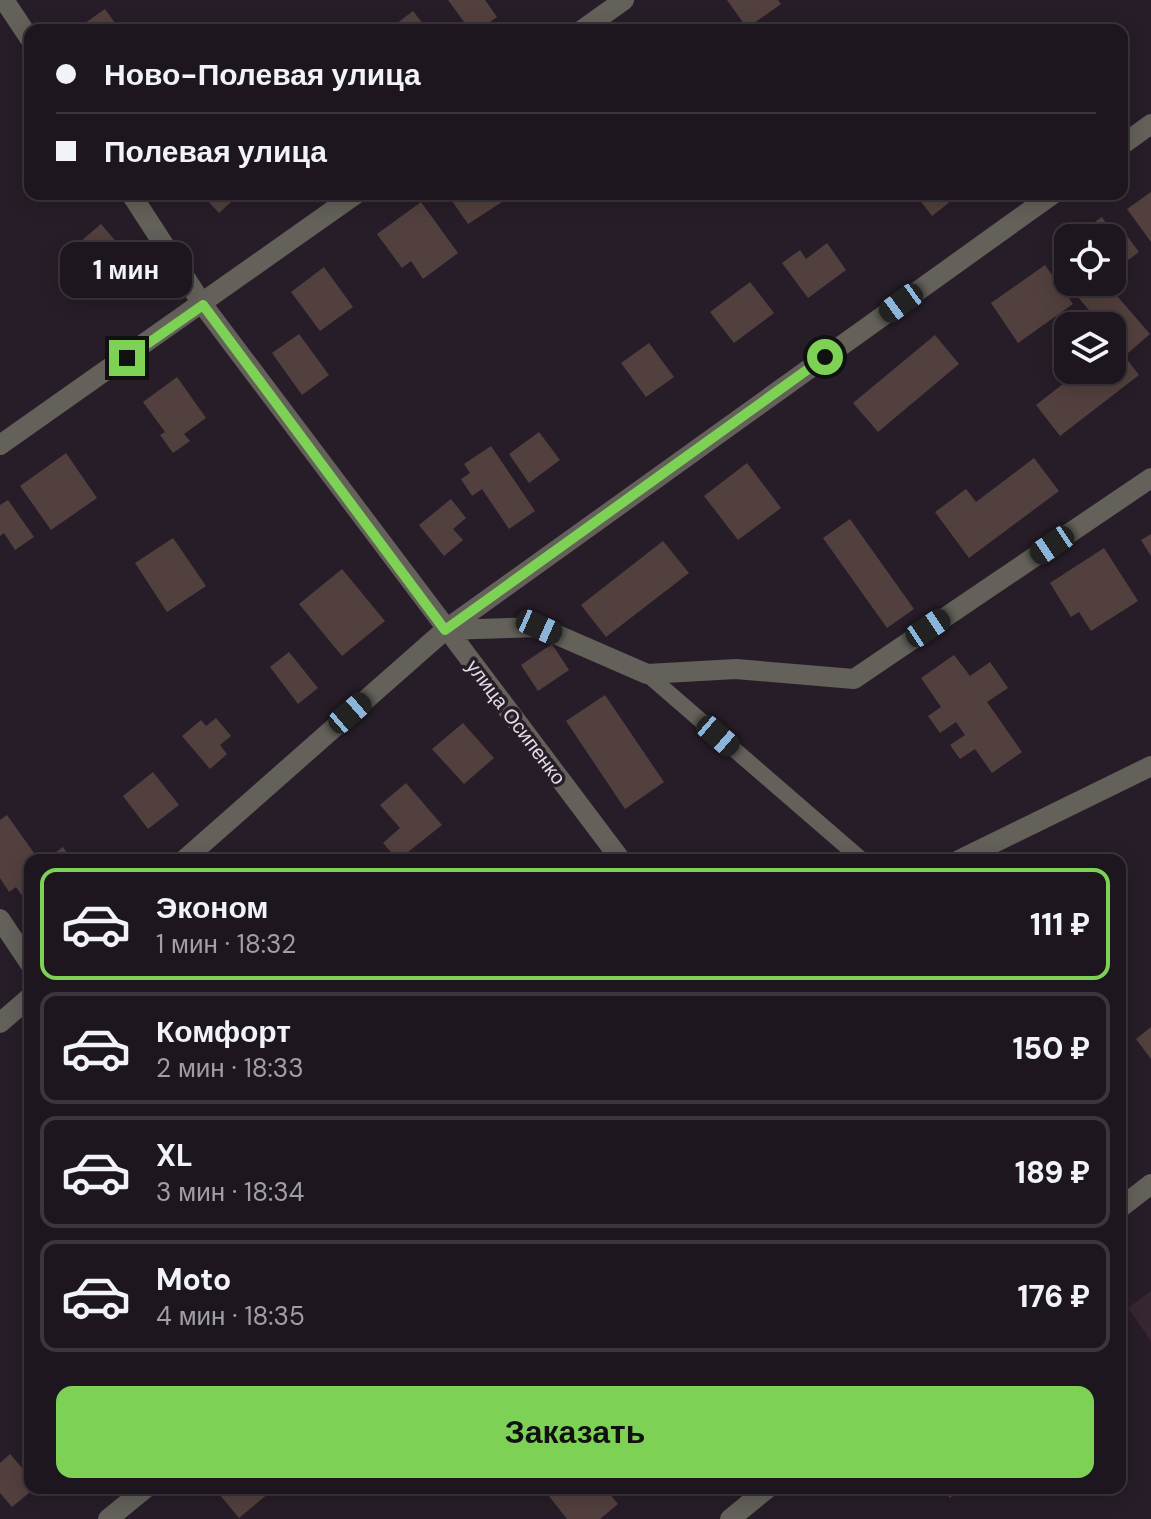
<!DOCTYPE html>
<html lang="ru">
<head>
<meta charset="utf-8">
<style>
  :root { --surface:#1d161e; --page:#251f27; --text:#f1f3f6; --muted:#a09fa4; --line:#3b353c; --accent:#7dd154 }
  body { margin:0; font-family:"DM Sans",sans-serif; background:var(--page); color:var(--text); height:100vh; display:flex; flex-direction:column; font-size:30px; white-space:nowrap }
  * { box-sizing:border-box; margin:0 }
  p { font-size:26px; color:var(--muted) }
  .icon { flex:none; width:44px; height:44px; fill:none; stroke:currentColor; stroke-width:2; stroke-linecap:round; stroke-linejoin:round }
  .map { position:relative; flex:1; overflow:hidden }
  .drawer { position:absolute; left:24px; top:854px; width:1102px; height:640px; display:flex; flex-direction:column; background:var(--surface); border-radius:16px; box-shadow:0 4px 20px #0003,0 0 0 2px var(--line) }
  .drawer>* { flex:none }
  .guide { position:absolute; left:24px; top:24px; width:1104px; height:176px; border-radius:16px; box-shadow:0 4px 20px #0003,0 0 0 2px var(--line); display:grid; align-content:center; height:176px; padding:0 32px; background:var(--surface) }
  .buttons { position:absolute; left:1054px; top:224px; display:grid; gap:16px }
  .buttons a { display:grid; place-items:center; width:72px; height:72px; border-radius:16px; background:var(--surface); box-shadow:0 4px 20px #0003,0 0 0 2px var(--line); font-size:40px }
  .end { position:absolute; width:36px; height:36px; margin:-18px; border:10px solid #7dd154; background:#111; box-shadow:0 0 0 4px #111 }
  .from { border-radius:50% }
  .bubble { position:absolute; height:56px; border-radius:16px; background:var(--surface); box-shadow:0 4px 20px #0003,0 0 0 2px var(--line); font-size:26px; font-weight:800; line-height:56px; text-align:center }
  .car { position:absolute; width:24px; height:48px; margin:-24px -12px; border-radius:10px; box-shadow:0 0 6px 2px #0007; background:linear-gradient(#222 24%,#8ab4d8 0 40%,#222 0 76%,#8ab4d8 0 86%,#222 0) }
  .guide b { display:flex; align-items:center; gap:28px; height:76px; font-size:30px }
  .guide b+b { border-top:2px solid var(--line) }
  .guide i { width:20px; height:20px; background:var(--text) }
  ul { padding:14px 0 0; list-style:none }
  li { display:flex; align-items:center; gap:24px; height:112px; margin:0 16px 12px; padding:0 16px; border:4px solid var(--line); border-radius:16px }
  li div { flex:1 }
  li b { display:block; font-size:30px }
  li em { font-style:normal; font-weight:800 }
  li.active { border-color:var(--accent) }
  li>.icon { width:72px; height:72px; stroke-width:1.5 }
  .action { display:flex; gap:16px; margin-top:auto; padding:16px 32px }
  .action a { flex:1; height:92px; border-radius:16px; background:var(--accent); color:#111; font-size:32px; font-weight:800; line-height:92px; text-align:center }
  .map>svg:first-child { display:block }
</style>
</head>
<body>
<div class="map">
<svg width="1151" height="1519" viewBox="0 0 1151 1519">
  <rect width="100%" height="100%" fill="#271d28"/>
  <path fill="#362732" d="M 1151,1291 L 1151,1341 L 1128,1308 Z"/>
  <path fill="#52403e" d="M 448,0 L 485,0 L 497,17 L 479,30 L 470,30 Z
    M 727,0 L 778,0 L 781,4 L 747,28 Z
    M 105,9 L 120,30 L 75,30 Z
    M 413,11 L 428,30 L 388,30 Z
    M 1151,192 L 1151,242 L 1127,209 Z
    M 201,194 L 240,194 L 219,213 Z
    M 447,194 L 496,194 L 502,202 L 468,224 Z
    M 915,194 L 960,194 L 932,216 Z
    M 421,202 L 458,253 L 423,279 L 411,261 L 402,268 L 377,234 Z
    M 1102,217 L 1111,231 L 1119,225 L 1139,252 L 1112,272 L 1112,238 L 1087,238 L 1082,231 Z
    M 101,224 L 138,267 L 101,298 L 87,282 L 97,274 L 74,247 Z
    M 827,243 L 846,270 L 808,298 L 782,263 L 800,250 L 806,259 Z
    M 1045,265 L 1073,304 L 1018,343 L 991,303 Z
    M 324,267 L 353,307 L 320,331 L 291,292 Z
    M 750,282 L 774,313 L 734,343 L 710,312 Z
    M 1074,282 L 1105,282 L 1150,334 L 1127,354 L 1112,337 L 1112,326 L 1103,326 L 1069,287 Z
    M 299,334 L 329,375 L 302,395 L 272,353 Z
    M 935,335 L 959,364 L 878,432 L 853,403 Z
    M 649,343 L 674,377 L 646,397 L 621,363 Z
    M 1115,344 L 1139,375 L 1060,436 L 1036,405 L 1081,370 L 1112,370 L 1112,346 Z
    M 177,377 L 206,418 L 184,434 L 190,441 L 173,453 L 160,435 L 165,432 L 143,402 Z
    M 539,432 L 560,460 L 529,483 L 509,454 Z
    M 491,446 L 535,511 L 509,529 L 482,489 L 472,496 L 461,479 L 470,473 L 464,464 Z
    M 66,453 L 97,498 L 51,530 L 20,486 Z
    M 1034,458 L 1059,491 L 969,558 L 935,512 L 966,489 L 976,502 Z
    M 747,463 L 781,508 L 738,540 L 704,496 Z
    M 451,499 L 466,518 L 453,529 L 463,540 L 444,556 L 419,525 Z
    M 8,500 L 34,537 L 15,550 L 4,533 L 0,536 L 0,505 Z
    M 850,519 L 914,609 L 887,628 L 823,538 Z
    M 1151,534 L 1151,556 L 1141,540 Z
    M 173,538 L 206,586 L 167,612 L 135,563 Z
    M 663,541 L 689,573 L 606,637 L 581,605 Z
    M 1104,548 L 1138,601 L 1091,631 L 1079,612 L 1071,617 L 1050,583 Z
    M 342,569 L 385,621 L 342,656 L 299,604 Z
    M 552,644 L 569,670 L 538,691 L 521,665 Z
    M 289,652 L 318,688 L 298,704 L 270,667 Z
    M 954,655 L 970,676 L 990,662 L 1008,688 L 987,702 L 1022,752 L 992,773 L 975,749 L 960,759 L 950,745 L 965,735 L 956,722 L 940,733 L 928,716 L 941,707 L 921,678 Z
    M 605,695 L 664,782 L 625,809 L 566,721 Z
    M 216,718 L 231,736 L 220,745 L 227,754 L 210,769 L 182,736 L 201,720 L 206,726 Z
    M 463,723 L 494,758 L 464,784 L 432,749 Z
    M 153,772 L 179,805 L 148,829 L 123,796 Z
    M 406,783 L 442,825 L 398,860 L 383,843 L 400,828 L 380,805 Z
    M 7,815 L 39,860 L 30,860 L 30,907 L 16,887 L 9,892 L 0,878 L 0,820 Z
    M 63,847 L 72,860 L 45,860 Z
    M 1151,1027 L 1151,1059 L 1136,1039 Z
    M 10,1454 L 30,1477 L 30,1488 L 35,1488 L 12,1507 L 0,1493 L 0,1463 Z
    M 214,1488 L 275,1488 L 239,1518 Z
    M 556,1488 L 605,1488 L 618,1504 L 600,1519 L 567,1519 L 548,1495 Z
    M 942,1488 L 962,1488 L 950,1498 Z"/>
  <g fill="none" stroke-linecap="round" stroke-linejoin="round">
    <path stroke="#63615a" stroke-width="16" d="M 647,674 L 862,860"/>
    <path stroke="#63615a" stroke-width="20" d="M 4,0 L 30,39
      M 582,30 L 624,0
      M 1122,145 L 1151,124
      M 131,194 L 203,305 L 621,860
      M 0,445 L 356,194
      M 445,630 L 539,627 L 647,674 L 736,669 L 854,679 L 1151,478
      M 184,860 L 445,630 L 1053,194
      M 959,860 L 1151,766
      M 0,919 L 30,964
      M 0,1023 L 30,997
      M 1120,1208 L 1151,1184
      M 108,1519 L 146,1488
      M 730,1519 L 768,1488"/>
  </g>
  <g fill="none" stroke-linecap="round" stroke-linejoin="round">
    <path stroke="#7dd154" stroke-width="10" d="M 127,358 L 203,305 L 445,630 L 825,357"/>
  </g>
  <g text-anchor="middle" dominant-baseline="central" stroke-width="7" stroke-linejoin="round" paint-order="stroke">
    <g font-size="20" fill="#e4dce4" stroke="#271d28">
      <text transform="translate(516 722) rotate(53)">улица Осипенко</text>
    </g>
  </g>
</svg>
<div class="buttons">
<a><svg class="icon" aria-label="locate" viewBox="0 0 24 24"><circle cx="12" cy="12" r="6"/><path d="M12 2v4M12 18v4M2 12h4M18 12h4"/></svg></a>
<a><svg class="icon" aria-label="layers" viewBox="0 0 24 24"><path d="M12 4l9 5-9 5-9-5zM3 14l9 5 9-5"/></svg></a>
</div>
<i class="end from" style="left:825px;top:357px"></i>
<i class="end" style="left:127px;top:358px"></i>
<div class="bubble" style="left:60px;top:242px;width:132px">1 мин</div>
<i class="car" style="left:901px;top:303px;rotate:234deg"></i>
<i class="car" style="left:1052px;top:545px;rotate:236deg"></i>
<i class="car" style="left:539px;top:627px;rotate:114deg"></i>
<i class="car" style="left:928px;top:628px;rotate:56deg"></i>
<i class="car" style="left:350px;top:713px;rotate:49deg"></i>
<i class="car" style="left:718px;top:736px;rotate:131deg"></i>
<div class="guide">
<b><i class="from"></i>Ново-Полевая улица</b>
<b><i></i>Полевая улица</b>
</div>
<section class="drawer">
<ul>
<li class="active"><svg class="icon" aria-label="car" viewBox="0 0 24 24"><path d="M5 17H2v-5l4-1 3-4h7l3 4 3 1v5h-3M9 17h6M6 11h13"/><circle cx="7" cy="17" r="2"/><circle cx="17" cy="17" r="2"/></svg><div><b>Эконом</b><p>1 мин · 18:32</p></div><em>111 ₽</em></li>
<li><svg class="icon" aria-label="car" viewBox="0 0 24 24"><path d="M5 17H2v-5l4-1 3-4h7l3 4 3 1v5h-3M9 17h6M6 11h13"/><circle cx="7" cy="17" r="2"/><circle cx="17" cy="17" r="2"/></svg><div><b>Комфорт</b><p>2 мин · 18:33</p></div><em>150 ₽</em></li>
<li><svg class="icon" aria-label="car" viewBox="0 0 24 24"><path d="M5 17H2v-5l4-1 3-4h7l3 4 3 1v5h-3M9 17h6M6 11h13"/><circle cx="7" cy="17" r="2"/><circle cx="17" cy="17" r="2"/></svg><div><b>XL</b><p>3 мин · 18:34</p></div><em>189 ₽</em></li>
<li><svg class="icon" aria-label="car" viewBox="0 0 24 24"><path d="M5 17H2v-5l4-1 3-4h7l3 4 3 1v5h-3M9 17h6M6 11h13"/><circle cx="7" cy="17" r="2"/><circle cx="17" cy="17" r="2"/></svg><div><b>Moto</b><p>4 мин · 18:35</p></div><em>176 ₽</em></li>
</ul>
<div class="action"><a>Заказать</a></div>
</section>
</div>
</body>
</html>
